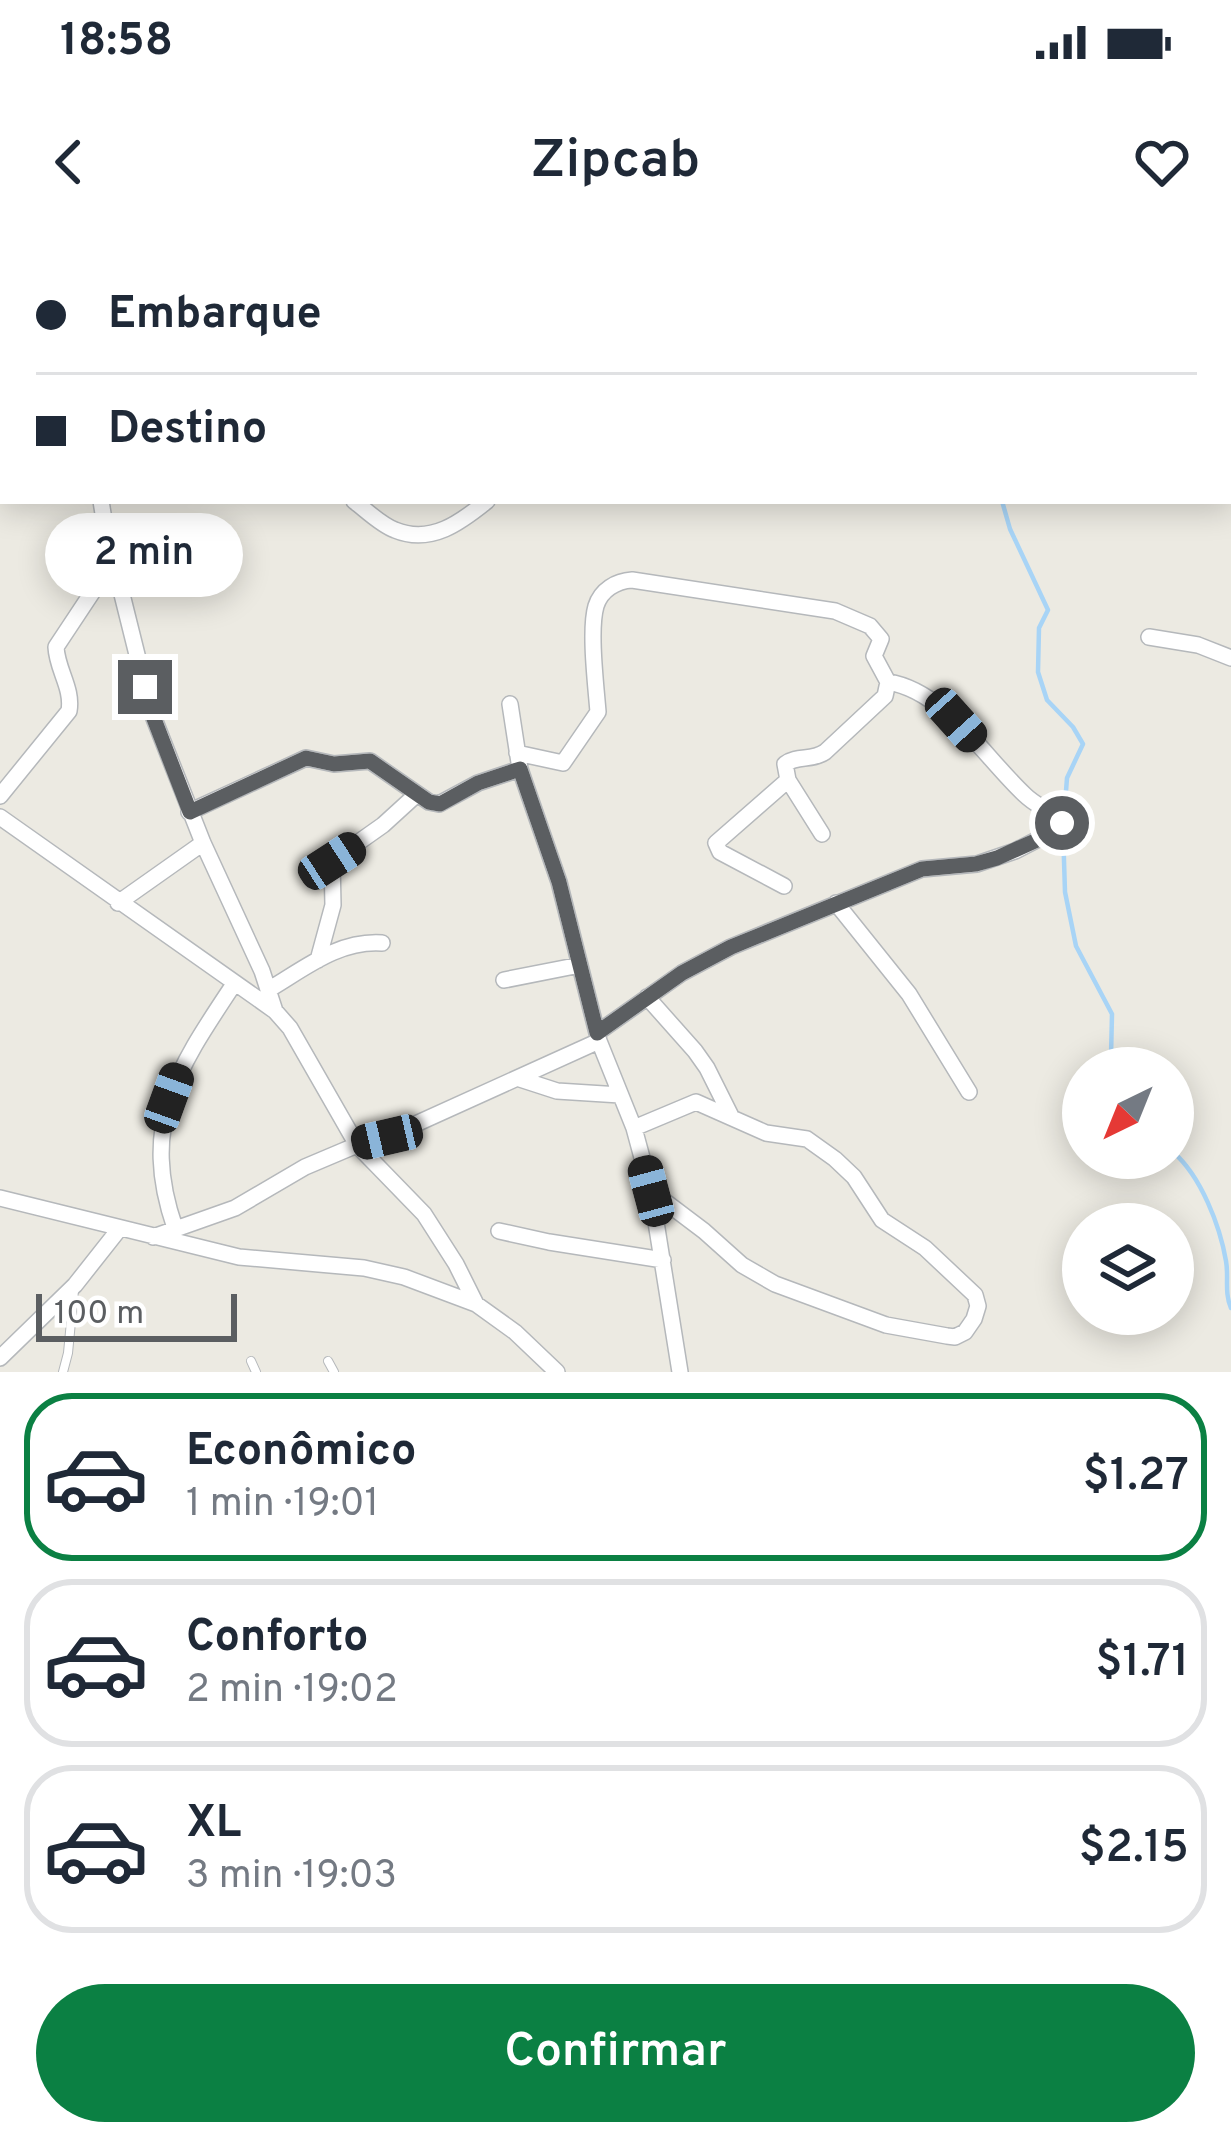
<!DOCTYPE html>
<html lang="pt">
<head>
<meta charset="utf-8">
<style>
  :root { --surface:#fff; --page:#f6f6f7; --text:#1f2937; --muted:#747a83; --line:#e0e1e3; --accent:#0b8043 }
  body { margin:0; font-family:Overpass,sans-serif; background:var(--page); color:var(--text); height:100vh; display:flex; flex-direction:column; font-size:45px; white-space:nowrap }
  * { box-sizing:border-box; margin:0 }
  p { font-size:39px; color:var(--muted) }
  .icon { flex:none; width:66px; height:66px; fill:none; stroke:currentColor; stroke-width:2; stroke-linecap:round; stroke-linejoin:round }
  .map { position:relative; height:1132px; overflow:hidden }
  .drawer { display:flex; flex-direction:column; background:var(--surface); flex:1 }
  .drawer>* { flex:none }
  .top-card { position:absolute; left:0px; top:0px; width:1233px; height:264px; box-shadow:0 6px 30px #0003; display:grid; align-content:center; height:264px; padding:0 36px; background:var(--surface) }
  .needle { width:78px; rotate:223deg }
  .controls { position:absolute; left:1062px; top:807px; display:grid; gap:24px }
  .controls a { display:grid; place-items:center; width:132px; height:132px; border-radius:50%; background:var(--surface); box-shadow:0 6px 30px #0003; font-size:60px }
  .scale { position:absolute; left:36px; bottom:30px; width:201px; box-sizing:border-box; padding-left:12px; border:6px solid #5b5e61; border-top:0; font-size:33px; line-height:42px; white-space:nowrap; color:#5b5e61; -webkit-text-stroke:9px #fff; paint-order:stroke }
  .end { position:absolute; width:54px; height:54px; margin:-27px; border:15px solid #5b5e61; background:#fff; box-shadow:0 0 0 6px #fff }
  .from { border-radius:50% }
  .bubble { position:absolute; height:84px; border-radius:42px; background:var(--surface); box-shadow:0 6px 30px #0003; font-size:39px; font-weight:600; line-height:84px; text-align:center }
  .car { position:absolute; width:36px; height:72px; margin:-36px -18px; border-radius:15px; box-shadow:0 0 9px 3px #0007; background:linear-gradient(#222 24%,#8ab4d8 0 40%,#222 0 76%,#8ab4d8 0 86%,#222 0) }
  .top-card b { display:flex; align-items:center; gap:42px; height:114px; font-size:45px }
  .top-card b+b { border-top:3px solid var(--line) }
  .top-card i { width:30px; height:30px; background:var(--text) }
  ul { padding:21px 0 0; list-style:none }
  li { display:flex; align-items:center; gap:36px; height:168px; margin:0 24px 18px; padding:0 12px; border:6px solid var(--line); border-radius:48px }
  li div { flex:1 }
  li b { display:block; font-size:45px }
  li em { font-style:normal; font-weight:600 }
  li.on { border-color:var(--accent) }
  li>.icon { width:108px; height:108px; stroke-width:1.5 }
  .cta { display:flex; gap:24px; margin-top:auto; padding:24px 36px }
  .cta a { flex:1; height:138px; border-radius:72px; background:var(--accent); color:#fff; font-size:48px; font-weight:600; line-height:138px; text-align:center }
  .status { display:flex; justify-content:space-between; align-items:center; height:84px; padding:0 60px; background:var(--surface); direction:ltr }
  .status svg { height:33px; fill:currentColor }
  header { display:flex; justify-content:space-between; align-items:center; height:156px; padding:0 36px; background:var(--surface); font-size:54px; font-weight:600 }
  .map>svg:first-child { display:block }
</style>
</head>
<body>
<div class="status"><b>18:58</b><svg viewBox="0 0 49 12"><path d="M0 12V9h3v3zM5 12V6h3v6zM10 12V3h3v9zM15 12V0h3v12zM26 1h20v11H26zM47 4h2v5h-2z"/></svg></div>
<header><svg class="icon" aria-label="back" viewBox="0 0 24 24"><path d="M15 5l-7 7 7 7"/></svg>Zipcab<svg class="icon" aria-label="heart" viewBox="0 0 24 24"><path d="M12 20l-8-8c-3-5 5-10 8-4 3-6 11-1 8 4z"/></svg></header>
<div class="map">
<svg width="1231" height="1132" viewBox="0 0 1231 1132">
  <rect width="100%" height="100%" fill="#eceae2"/>
  <g fill="none" stroke-linecap="round" stroke-linejoin="round">
    <path stroke="#a8d4f6" stroke-width="4.5" d="M 1117,3 L 1121,0
      M 1002,261 L 1010,289 L 1048,370 L 1039,388 L 1038,432 L 1047,460 L 1073,487 L 1083,504 L 1067,538 L 1064,577
      M 1063,589 L 1065,652 L 1076,706 L 1112,774 L 1111,816 L 1120,828
      M 1173,912 C 1201,936 1220,986 1226,1021 C 1229,1037 1224,1052 1231,1068"/>
    <defs>
      <path id="service" d="M 251,1121 L 256,1132
        M 328,1121 L 334,1132
        M 63,1132 L 68,1113 L 74,1050"/>
      <path id="minor" d="M 47,0 L 50,3
        M 401,0 L 403,3
        M 101,261 L 105,286 L 151,471 L 203,603 L 262,731 L 275,771
        M 354,261 C 366,270 381,285 395,290 C 431,305 461,282 487,261
        M 1149,397 L 1198,405 L 1231,418
        M 510,464 L 520,529 L 559,642 L 599,801 L 634,888 L 651,951 L 680,1132
        M 517,513 L 563,523 L 598,472 C 596,446 589,390 596,366 C 601,350 616,341 632,340 L 835,371 L 870,386 L 881,399 L 874,416 L 888,442 C 945,451 985,518 1025,555 C 1036,566 1052,571 1062,583 L 1056,590 L 1015,611 L 977,624 L 922,629 L 731,707 L 682,733 L 597,793
        M 0,556 L 69,471 C 73,448 57,430 56,407 L 113,321
        M 189,572 L 306,518 L 334,524 L 370,521 L 429,562 L 439,564 L 478,543 L 520,529
        M 0,577 L 275,771 L 290,788 L 357,905 L 424,974 L 456,1024 L 476,1064
        M 822,594 L 788,540 L 785,524 C 797,515 812,521 825,512 L 885,456 L 888,442
        M 784,646 L 720,612 L 716,603 L 788,540
        M 118,663 L 203,603
        M 836,663 L 909,754 L 969,852
        M 318,720 L 333,665 L 332,621 L 383,585 L 417,554
        M 504,740 L 580,725
        M 268,750 C 304,729 338,700 382,703
        M 647,757 L 695,811 L 707,828 L 731,876
        M 520,839 L 557,851 L 620,855
        M 634,888 L 696,862 L 766,893 L 807,899 L 835,919 L 854,937 L 882,980 L 925,1008 L 975,1055 L 978,1066 L 974,1079 L 965,1092 L 955,1097 L 947,1096 L 886,1085 L 775,1044 L 742,1025 L 704,991 L 651,951
        M 0,958 L 239,1017 L 364,1028 L 404,1037 L 476,1064 L 515,1092 L 557,1132
        M 175,988 C 139,884 178,828 234,744
        M 499,991 L 549,1002 L 663,1020
        M 153,997 L 235,968 L 305,927 L 357,905 L 387,897 L 599,801
        M 0,1118 L 75,1045 L 120,988"/>
    </defs>
    <use href="#service" stroke="#b5b8bb" stroke-width="10"/>
    <use href="#minor" stroke="#b5b8bb" stroke-width="18"/>
    <use href="#service" stroke="#fff" stroke-width="8"/>
    <use href="#minor" stroke="#fff" stroke-width="15"/>
  </g>
  <g fill="none" stroke-linecap="round" stroke-linejoin="round">
    <path stroke="#5b5e61" stroke-width="15" d="M 145,447 L 151,471 L 190,572 L 306,518 L 334,524 L 370,521 L 429,562 L 440,564 L 478,543 L 520,529 L 559,642 L 597,793 L 682,733 L 731,707 L 922,629 L 976,624 L 997,618 L 1046,596 L 1062,583"/>
  </g>
</svg>
<div class="controls">
<a><svg class="needle" viewBox="-14 -14 28 28"><path d="M0-13l5 13h-10z" fill="#e53935"/><path d="M0 13l5-13h-10z" fill="#747a83"/></svg></a>
<a><svg class="icon" aria-label="layers" viewBox="0 0 24 24"><path d="M12 4l9 5-9 5-9-5zM3 14l9 5 9-5"/></svg></a>
</div>
<div class="scale">100 m</div>
<i class="end from" style="left:1062px;top:583px"></i>
<i class="end" style="left:145px;top:447px"></i>
<div class="bubble" style="left:45px;top:273px;width:198px">2 min</div>
<i class="car" style="left:956px;top:480px;rotate:138deg"></i>
<i class="car" style="left:332px;top:621px;rotate:57deg"></i>
<i class="car" style="left:169px;top:858px;rotate:20deg"></i>
<i class="car" style="left:387px;top:897px;rotate:257deg"></i>
<i class="car" style="left:651px;top:951px;rotate:345deg"></i>
<div class="top-card">
<b><i class="from"></i>Embarque</b>
<b><i></i>Destino</b>
</div>
</div>
<section class="drawer">
<ul>
<li class="on"><svg class="icon" aria-label="car" viewBox="0 0 24 24"><path d="M5 17H2v-5l4-1 3-4h7l3 4 3 1v5h-3M9 17h6M6 11h13"/><circle cx="7" cy="17" r="2"/><circle cx="17" cy="17" r="2"/></svg><div><b>Econômico</b><p>1 min · 19:01</p></div><em>$1.27</em></li>
<li><svg class="icon" aria-label="car" viewBox="0 0 24 24"><path d="M5 17H2v-5l4-1 3-4h7l3 4 3 1v5h-3M9 17h6M6 11h13"/><circle cx="7" cy="17" r="2"/><circle cx="17" cy="17" r="2"/></svg><div><b>Conforto</b><p>2 min · 19:02</p></div><em>$1.71</em></li>
<li><svg class="icon" aria-label="car" viewBox="0 0 24 24"><path d="M5 17H2v-5l4-1 3-4h7l3 4 3 1v5h-3M9 17h6M6 11h13"/><circle cx="7" cy="17" r="2"/><circle cx="17" cy="17" r="2"/></svg><div><b>XL</b><p>3 min · 19:03</p></div><em>$2.15</em></li>
</ul>
<div class="cta"><a>Confirmar</a></div>
</section>
</body>
</html>
